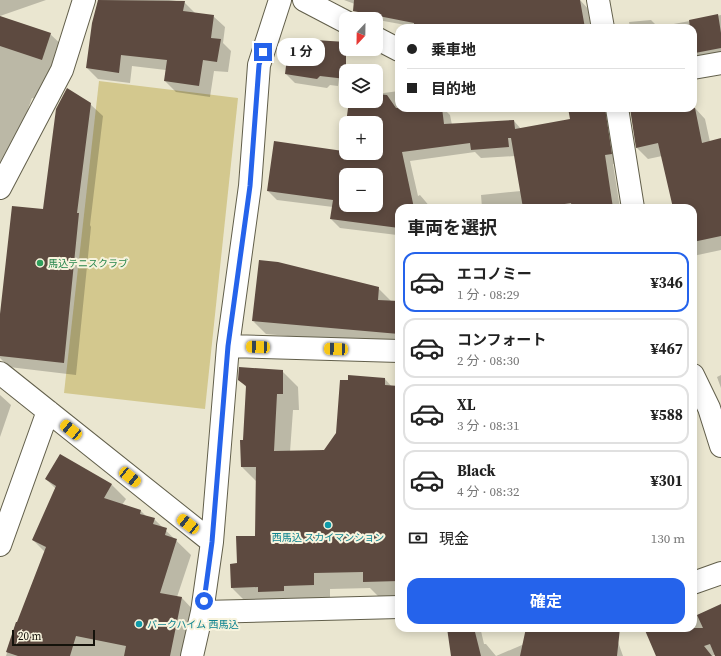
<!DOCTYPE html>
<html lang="ja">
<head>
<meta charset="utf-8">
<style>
  :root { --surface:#fff; --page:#f6f6f6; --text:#222; --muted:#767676; --line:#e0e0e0; --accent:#2563eb }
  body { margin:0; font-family:"Source Serif 4","Noto Sans JP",serif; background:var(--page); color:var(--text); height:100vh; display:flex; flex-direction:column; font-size:15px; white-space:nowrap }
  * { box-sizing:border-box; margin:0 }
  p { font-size:13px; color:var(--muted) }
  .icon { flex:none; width:22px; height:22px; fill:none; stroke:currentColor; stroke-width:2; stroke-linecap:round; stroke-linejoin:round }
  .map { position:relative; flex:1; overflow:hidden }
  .sheet { position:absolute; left:395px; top:204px; width:302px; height:428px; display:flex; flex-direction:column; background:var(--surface); border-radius:12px; box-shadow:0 2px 10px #0003 }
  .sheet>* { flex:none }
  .hud { position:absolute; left:395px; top:24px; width:302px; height:88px; border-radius:12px; box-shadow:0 2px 10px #0003; display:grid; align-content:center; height:88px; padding:0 12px; background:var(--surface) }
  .needle { width:26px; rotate:202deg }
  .tools { position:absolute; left:339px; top:12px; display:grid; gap:8px }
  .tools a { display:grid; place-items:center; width:44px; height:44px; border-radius:8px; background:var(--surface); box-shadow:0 2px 10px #0003; font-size:20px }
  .scale { position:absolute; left:12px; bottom:10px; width:83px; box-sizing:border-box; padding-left:4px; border:2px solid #14120b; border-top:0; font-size:11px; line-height:14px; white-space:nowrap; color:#14120b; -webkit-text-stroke:3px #f7f3dd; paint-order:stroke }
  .end { position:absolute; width:18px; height:18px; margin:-9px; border:5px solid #2563eb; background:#fff; box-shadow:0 0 0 2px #fff }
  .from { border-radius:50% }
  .bubble { position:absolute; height:28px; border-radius:12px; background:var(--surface); box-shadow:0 2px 10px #0003; font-size:13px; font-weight:700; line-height:28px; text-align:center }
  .car { position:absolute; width:12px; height:24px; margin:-12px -6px; border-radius:5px; box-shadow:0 0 3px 1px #0007; background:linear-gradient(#f5c518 24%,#345 0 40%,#f5c518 0 76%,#345 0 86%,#f5c518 0) }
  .hud b { display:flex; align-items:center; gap:14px; height:38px; font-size:15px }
  .hud b+b { border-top:1px solid var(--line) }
  .hud i { width:10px; height:10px; background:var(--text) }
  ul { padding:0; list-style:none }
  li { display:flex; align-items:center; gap:12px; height:60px; margin:0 8px 6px; padding:0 4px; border:2px solid var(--line); border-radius:12px }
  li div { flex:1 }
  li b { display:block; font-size:15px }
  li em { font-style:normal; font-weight:700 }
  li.current { border-color:var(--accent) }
  li>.icon { width:36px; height:36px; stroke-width:1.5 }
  h2 { padding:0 12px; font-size:18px; line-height:48px }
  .pay { display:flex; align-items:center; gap:10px; height:44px; padding:0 12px; font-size:15px }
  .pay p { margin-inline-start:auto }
  .primary-button { display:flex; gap:8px; margin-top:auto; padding:8px 12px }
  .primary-button a { flex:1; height:46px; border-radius:12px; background:var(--accent); color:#fff; font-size:16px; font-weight:700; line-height:46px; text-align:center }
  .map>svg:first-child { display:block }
</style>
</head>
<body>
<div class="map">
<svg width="721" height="656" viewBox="0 0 721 656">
  <rect width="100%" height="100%" fill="#eae6d0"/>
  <path fill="#d3c88e" d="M 99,81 L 238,98 L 205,409 L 64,393 Z"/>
  <path fill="#0003" fill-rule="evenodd" d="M 0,0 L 46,0 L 0,16 Z
    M 99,0 L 169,0 L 184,2 L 195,13 L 213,16 L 225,27 L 223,43 L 231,51 L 228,72 L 214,71 L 210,97 L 176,92 L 165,81 L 166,70 L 132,66 L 130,83 L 98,79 L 87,68 L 93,23 Z
    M 344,0 L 418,0 L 422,28 L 378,20 L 371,14 L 371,10 Z
    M 438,0 L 580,0 L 590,11 L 593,28 L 449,28 Z
    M 721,15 L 721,55 L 693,61 L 693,28 L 630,28 L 629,22 L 651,20 L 658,27 Z
    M 0,17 L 50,34 L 64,47 L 51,103 L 32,98 L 0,186 Z
    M 300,38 L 333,42 L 343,52 L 338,86 L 330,85 L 327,88 L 295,83 L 286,74 L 298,52 Z
    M 399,91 L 399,108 L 443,108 L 450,115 L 452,125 L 514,121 L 521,129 L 571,120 L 605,108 L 614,117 L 620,163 L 613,164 L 620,208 L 482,208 L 481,195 L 521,191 L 515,156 L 481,158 L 475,152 L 410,161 L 418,196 L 420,195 L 431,208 L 399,208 L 399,249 L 397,247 L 397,235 L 340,228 L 331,219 L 333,207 L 277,200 L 268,191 L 344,152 L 346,134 L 346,153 L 376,153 L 376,123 L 347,123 L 350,101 L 376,101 L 376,94 ZM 346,175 L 376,175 L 376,205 L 346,205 Z
    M 90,104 L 103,116 L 90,225 L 91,227 L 76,375 L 9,367 L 0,358 L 0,323 L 44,210 Z
    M 694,107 L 705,119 L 710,142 L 721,141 L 721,250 L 693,256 L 693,208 L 674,208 L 662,156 L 648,159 L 637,148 L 630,108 Z
    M 378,288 L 391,301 L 399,302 L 399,346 L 266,334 L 253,321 Z
    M 282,371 L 298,387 L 299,410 L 293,410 L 290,452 L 325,451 L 385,379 L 392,387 L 399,387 L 399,598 L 380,598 L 370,588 L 330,589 L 330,600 L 248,604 L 232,588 L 238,564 L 256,537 L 257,482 L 242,467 L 247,388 L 239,379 Z
    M 721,375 L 721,388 L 717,377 Z
    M 0,395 L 11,405 L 0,437 Z
    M 60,455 L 112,485 L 126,499 L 122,505 L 141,511 L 147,517 L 154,519 L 191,555 L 177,597 L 182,598 L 196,613 L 187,656 L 6,656 L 16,623 L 18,623 L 45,552 L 33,540 L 56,489 L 46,479 Z
    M 721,605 L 721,652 L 712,656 L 657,656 L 646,628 L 693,628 L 693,617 Z
    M 448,628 L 478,628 L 481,631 L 484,644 L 486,644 L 496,656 L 543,636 L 550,656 L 452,656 Z
    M 563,628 L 613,628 L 623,656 L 563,656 Z"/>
  <path fill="#5d4a40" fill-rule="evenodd" d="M 98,0 L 185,1 L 183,11 L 214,15 L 211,38 L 221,39 L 217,62 L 203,60 L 199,86 L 164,81 L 167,60 L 121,55 L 119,73 L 86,68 L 92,23 Z
    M 354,0 L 580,0 L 585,28 L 414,28 L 414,23 L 353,11 Z
    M 718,14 L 721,33 L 721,48 L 695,53 L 693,28 L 690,28 L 689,20 Z
    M 0,16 L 51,33 L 42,60 L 0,46 Z
    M 299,39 L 346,42 L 346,79 L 320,76 L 317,79 L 285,74 L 288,50 L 297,51 Z
    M 67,88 L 91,103 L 77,213 L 79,213 L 64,363 L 0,356 L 0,314 L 12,206 L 43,209 L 56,109 Z
    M 376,94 L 387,95 L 396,108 L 442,108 L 444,124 L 514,120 L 515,129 L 570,119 L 568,108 L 605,108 L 612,154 L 605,155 L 613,208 L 572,208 L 571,203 L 539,208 L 523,208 L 511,138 L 508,138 L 509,147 L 471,150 L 470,143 L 402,152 L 414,208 L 399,208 L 399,228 L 330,219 L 333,200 L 267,191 L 274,141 L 343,151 L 346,125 L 346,153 L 376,153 L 376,123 L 346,123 L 349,101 L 376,101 ZM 346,175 L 376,175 L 376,205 L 346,205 Z
    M 630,108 L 695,108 L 702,143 L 721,138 L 721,236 L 693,242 L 693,208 L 673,208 L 658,143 L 636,148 Z
    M 259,260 L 278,262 L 379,287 L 378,300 L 399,301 L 399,334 L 252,321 Z
    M 239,367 L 283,370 L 283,394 L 277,394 L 274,451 L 324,450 L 336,433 L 340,380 L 348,380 L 348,375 L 385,378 L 385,385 L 399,386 L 399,581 L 363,582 L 363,572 L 314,573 L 314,585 L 284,586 L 284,591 L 258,592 L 258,587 L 231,588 L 230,564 L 237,563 L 236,536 L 255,536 L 256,467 L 241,467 L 240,440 L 243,440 L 246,386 L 238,380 Z
    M 60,454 L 112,484 L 104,498 L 141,510 L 140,514 L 155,518 L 153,524 L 167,528 L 165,535 L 177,539 L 160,593 L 182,597 L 170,656 L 124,656 L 126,646 L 76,636 L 70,656 L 18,656 L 6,652 L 16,622 L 17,622 L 46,547 L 32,540 L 56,486 L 45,479 Z
    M 721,604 L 721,656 L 715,656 L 710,644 L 704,646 L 712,656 L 656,656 L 644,628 L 703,628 L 697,615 Z
    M 447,628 L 474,628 L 481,656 L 451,656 Z
    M 526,628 L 620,628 L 617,656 L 520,656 Z"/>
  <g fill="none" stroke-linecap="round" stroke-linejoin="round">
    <defs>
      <path id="minor" d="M 304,0 L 346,22
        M 598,0 L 603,28
        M 376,38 L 399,50
        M 693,68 L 721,63
        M 617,108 L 633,208
        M 0,188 L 62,70 L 84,0
        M 228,346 L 399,351
        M 0,373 L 212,542
        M 693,375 L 709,408 L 721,446
        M 0,545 L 48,411
        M 693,583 L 721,573
        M 202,612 L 399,607
        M 192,656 L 202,612 L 212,542 L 228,346 L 250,186 L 259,65 L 280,0"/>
    </defs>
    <use href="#minor" stroke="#625f4b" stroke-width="24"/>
    <use href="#minor" stroke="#fff" stroke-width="22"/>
  </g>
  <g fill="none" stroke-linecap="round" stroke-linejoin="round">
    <path stroke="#2563eb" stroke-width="5" d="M 204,601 L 212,542 L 228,346 L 250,186 L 259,65 L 263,52"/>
  </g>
  <circle fill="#2e9e5b" stroke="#f7f3dd" stroke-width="1.5" cx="40" cy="263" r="4"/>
  <g fill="#0f9aa8" stroke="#f7f3dd" stroke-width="1.5">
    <circle cx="328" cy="525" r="4"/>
    <circle cx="139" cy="624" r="4"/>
  </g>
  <g text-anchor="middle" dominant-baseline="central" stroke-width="4" stroke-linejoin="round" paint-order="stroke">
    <g font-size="10" fill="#27864d" stroke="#f7f3dd" text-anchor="start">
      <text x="48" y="263">馬込テニスクラブ</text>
    </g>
    <g font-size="10" fill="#0d838f" stroke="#f7f3dd">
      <text x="328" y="537">西馬込 スカイマンション</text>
      <text x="147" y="624" text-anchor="start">パークハイム 西馬込</text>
    </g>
  </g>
</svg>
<div class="tools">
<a><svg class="needle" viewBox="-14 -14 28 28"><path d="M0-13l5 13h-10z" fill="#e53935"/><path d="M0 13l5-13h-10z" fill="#767676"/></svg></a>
<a><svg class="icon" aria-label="layers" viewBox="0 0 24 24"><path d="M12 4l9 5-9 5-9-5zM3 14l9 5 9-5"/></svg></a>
<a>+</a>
<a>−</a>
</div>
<div class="scale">20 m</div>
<i class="end from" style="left:204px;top:601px"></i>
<i class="end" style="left:263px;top:52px"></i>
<div class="bubble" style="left:277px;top:38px;width:48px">1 分</div>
<i class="car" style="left:258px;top:347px;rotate:272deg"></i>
<i class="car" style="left:336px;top:349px;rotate:272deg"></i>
<i class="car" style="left:71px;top:430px;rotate:309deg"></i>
<i class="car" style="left:130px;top:477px;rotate:129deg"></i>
<i class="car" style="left:188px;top:524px;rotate:308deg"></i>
<div class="hud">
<b><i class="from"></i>乗車地</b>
<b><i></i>目的地</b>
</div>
<section class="sheet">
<h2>車両を選択</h2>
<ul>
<li class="current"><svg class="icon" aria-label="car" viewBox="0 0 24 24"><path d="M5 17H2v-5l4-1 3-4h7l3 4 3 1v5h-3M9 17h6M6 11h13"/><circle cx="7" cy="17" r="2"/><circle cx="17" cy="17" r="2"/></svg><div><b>エコノミー</b><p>1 分 · 08:29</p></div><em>¥346</em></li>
<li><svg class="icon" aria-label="car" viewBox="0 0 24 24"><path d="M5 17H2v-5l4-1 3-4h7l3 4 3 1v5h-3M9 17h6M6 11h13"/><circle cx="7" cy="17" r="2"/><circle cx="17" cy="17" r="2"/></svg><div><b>コンフォート</b><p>2 分 · 08:30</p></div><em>¥467</em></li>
<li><svg class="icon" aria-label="car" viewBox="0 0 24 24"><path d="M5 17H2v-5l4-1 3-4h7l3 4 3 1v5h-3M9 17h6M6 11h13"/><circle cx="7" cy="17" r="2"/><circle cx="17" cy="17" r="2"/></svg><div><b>XL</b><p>3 分 · 08:31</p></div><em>¥588</em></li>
<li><svg class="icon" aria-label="car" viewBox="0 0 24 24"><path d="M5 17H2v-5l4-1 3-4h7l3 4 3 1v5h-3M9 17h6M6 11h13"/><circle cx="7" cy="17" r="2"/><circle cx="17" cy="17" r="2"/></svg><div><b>Black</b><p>4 分 · 08:32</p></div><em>¥301</em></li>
</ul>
<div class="pay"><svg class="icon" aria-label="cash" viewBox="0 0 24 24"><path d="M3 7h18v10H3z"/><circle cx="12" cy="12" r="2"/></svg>現金<p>130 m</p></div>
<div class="primary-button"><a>確定</a></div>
</section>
</div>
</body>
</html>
